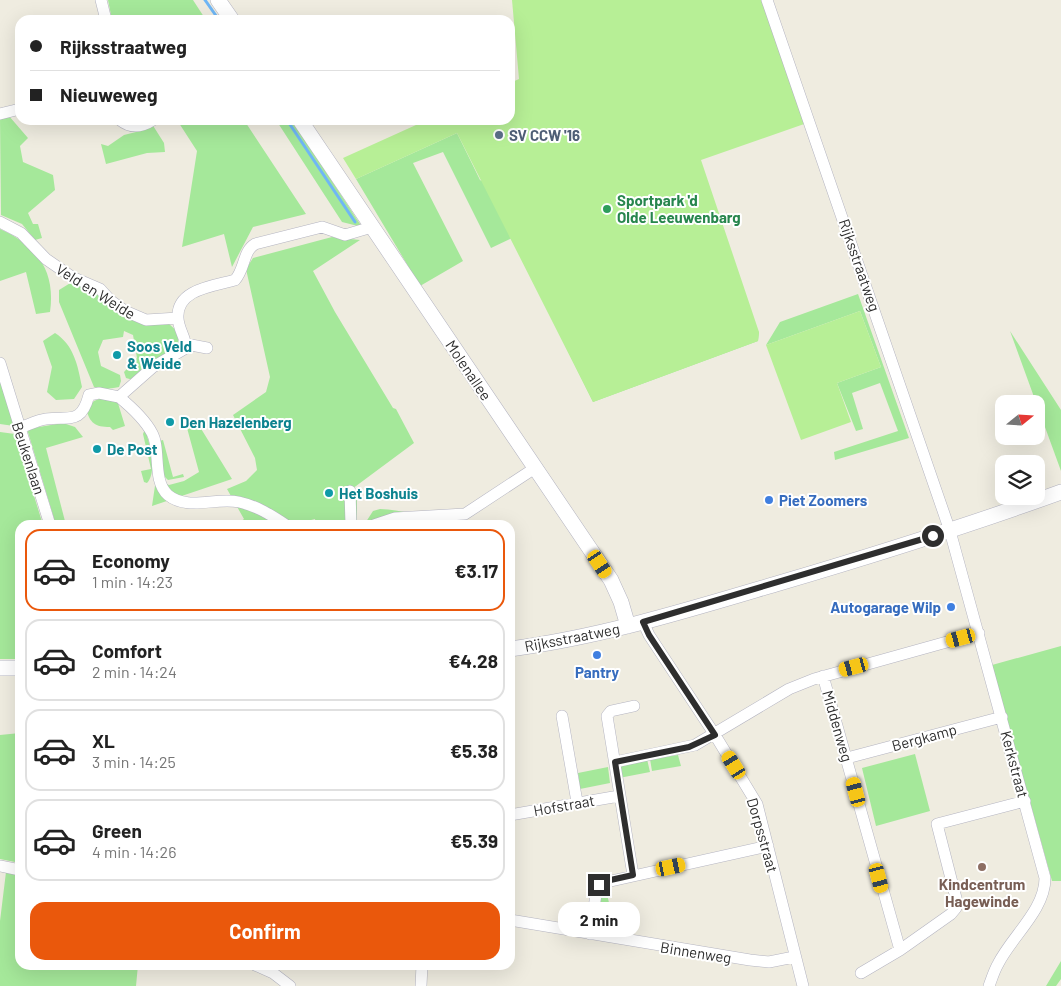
<!DOCTYPE html>
<html lang="en">
<head>
<meta charset="utf-8">
<style>
  :root { --surface:#fff; --page:#f6f6f6; --text:#222; --muted:#767676; --line:#e0e0e0; --accent:#ea580c }
  body { margin:0; font-family:Barlow,sans-serif; background:var(--page); color:var(--text); height:100vh; display:flex; flex-direction:column; font-size:19px; white-space:nowrap }
  * { box-sizing:border-box; margin:0 }
  p { font-size:16px; color:var(--muted) }
  .icon { flex:none; width:28px; height:28px; fill:none; stroke:currentColor; stroke-width:2; stroke-linecap:round; stroke-linejoin:round }
  .map { position:relative; flex:1; overflow:hidden }
  .side { position:absolute; left:15px; top:520px; width:500px; height:450px; display:flex; flex-direction:column; background:var(--surface); border-radius:15px; box-shadow:0 5px 20px #0002 }
  .side>* { flex:none }
  .top-card { position:absolute; left:15px; top:15px; width:500px; height:110px; border-radius:15px; box-shadow:0 5px 20px #0002; display:grid; align-content:center; height:110px; padding:0 15px; background:var(--surface) }
  .needle { width:32px; rotate:72deg }
  .fabs { position:absolute; left:995px; top:395px; display:grid; gap:10px }
  .fabs a { display:grid; place-items:center; width:50px; height:50px; border-radius:10px; background:var(--surface); box-shadow:0 5px 20px #0002; font-size:25px }
  .end { position:absolute; width:22px; height:22px; margin:-11px; border:6px solid #2e2e2e; background:#fff; box-shadow:0 0 0 2px #fff }
  .from { border-radius:50% }
  .bubble { position:absolute; height:35px; border-radius:15px; background:var(--surface); box-shadow:0 5px 20px #0002; font-size:16px; font-weight:700; line-height:35px; text-align:center }
  .car { position:absolute; width:15px; height:30px; margin:-15px -8px; border-radius:6px; box-shadow:0 0 4px 1px #0007; background:linear-gradient(#f5c518 24%,#345 0 40%,#f5c518 0 76%,#345 0 86%,#f5c518 0) }
  .top-card b { display:flex; align-items:center; gap:18px; height:48px; font-size:19px }
  .top-card b+b { border-top:1px solid var(--line) }
  .top-card i { width:12px; height:12px; background:var(--text) }
  ul { padding:9px 0 0; list-style:none }
  li { display:flex; align-items:center; gap:15px; height:82px; margin:0 10px 8px; padding:0 5px; border:2px solid var(--line); border-radius:15px }
  li div { flex:1 }
  li b { display:block; font-size:19px }
  li em { font-style:normal; font-weight:700 }
  li.active { border-color:var(--accent) }
  li>.icon { width:45px; height:45px; stroke-width:1.5 }
  .primary-button { display:flex; gap:10px; margin-top:auto; padding:10px 15px }
  .primary-button a { flex:1; height:58px; border-radius:15px; background:var(--accent); color:#fff; font-size:20px; font-weight:700; line-height:58px; text-align:center }
  .map>svg:first-child { display:block }
</style>
</head>
<body>
<div class="map">
<svg width="1061" height="986" viewBox="0 0 1061 986">
  <rect width="100%" height="100%" fill="#efece0"/>
  <path fill="#a5e89a" d="M 108,0 L 193,0 L 206,20 L 112,20 Z
    M 9,116 L 28,138 L 20,146 L 23,162 L 53,175 L 55,190 L 28,213 L 33,224 L 38,224 L 42,238 L 35,240 L 22,224 L 1,215 L 0,118 Z
    M 177,120 L 244,120 L 306,214 L 253,227 L 232,267 L 224,234 L 182,247 L 197,151 Z
    M 276,120 L 292,120 L 362,227 L 342,222 Z
    M 152,124 L 164,143 L 165,152 L 147,153 L 106,164 L 101,144 L 108,146 L 124,135 L 140,131 Z
    M 457,133 L 480,180 L 759,332 L 758,341 L 593,402 L 512,238 L 491,248 L 443,152 L 413,163 L 463,261 L 420,286 L 356,179 Z
    M 0,229 C 36,245 56,270 50,312 L 36,314 L 26,272 L 0,281 Z
    M 332,237 L 360,240 L 313,271 L 335,312 L 393,408 L 396,409 L 414,443 L 352,489 L 357,500 L 357,524 L 316,525 L 315,519 L 292,525 L 236,525 L 244,519 L 227,489 L 246,481 L 257,470 L 255,458 L 233,415 L 266,392 L 270,377 L 246,269 L 253,258 Z
    M 72,282 L 99,292 L 111,305 L 168,323 L 179,333 L 181,346 L 133,380 L 126,378 L 124,372 L 137,358 L 133,335 L 124,331 L 123,337 L 103,340 L 98,352 L 101,366 L 120,375 L 121,381 L 119,387 C 109,389 103,390 94,387 L 59,302 L 59,290 Z
    M 858,294 L 909,438 L 835,460 L 834,452 L 898,431 L 880,383 L 852,393 L 863,429 L 856,431 L 837,383 L 881,367 L 860,311 L 766,345 L 780,322 Z
    M 1010,331 L 1061,410 L 1061,471 Z
    M 55,333 C 74,345 78,366 82,387 L 74,399 L 56,400 L 47,392 L 52,367 L 43,341 Z
    M 0,378 L 14,426 L 0,424 Z
    M 104,397 L 117,400 L 125,426 L 113,430 L 110,427 C 95,427 90,423 86,409 L 94,401 Z
    M 63,423 L 75,427 L 83,437 L 46,448 L 66,525 L 56,525 L 27,429 Z
    M 200,427 L 232,479 L 152,506 L 156,479 L 169,485 L 184,481 L 199,472 L 187,428 Z
    M 145,429 C 149,442 158,471 147,483 L 144,482 L 141,471 L 151,469 L 143,434 Z
    M 0,432 L 15,434 L 43,525 L 20,525 L 20,659 L 0,659 Z
    M 163,440 L 173,477 L 183,474 L 184,477 L 168,480 L 162,474 L 159,441 Z
    M 380,509 C 402,510 419,515 438,525 L 364,525 L 373,511 Z
    M 1061,646 L 1061,881 L 1052,881 L 992,665 Z
    M 20,733 L 20,863 L 0,859 L 0,735 Z
    M 915,754 L 930,811 L 876,826 L 862,768 Z
    M 678,755 L 681,766 L 652,771 L 650,759 Z
    M 647,759 L 650,772 L 619,778 L 619,767 Z
    M 608,767 L 610,783 L 580,789 L 578,773 Z
    M 6,872 L 20,874 L 20,965 L 138,965 L 136,986 L 0,986 L 0,921 Z
    M 605,886 L 616,932 L 602,930 L 596,923 L 602,890 Z
    M 1061,961 L 1061,979 L 1056,986 L 1046,986 Z"/>
  <path fill="#b7ef96" d="M 512,0 L 764,0 L 807,123 L 701,160 L 759,332 L 758,341 L 593,402 L 457,133 L 356,179 L 343,158 L 427,120 L 510,120 L 510,83 L 519,79 Z
    M 860,311 L 881,367 L 837,383 L 851,422 L 801,440 L 766,345 Z"/>
  <g fill="none" stroke-linecap="round" stroke-linejoin="round">
    <path stroke="#6fb6f5" stroke-width="3" d="M 205,0 L 219,20
      M 287,120 L 355,222"/>
    <defs>
      <path id="minor" d="M 101,0 L 106,20
        M 767,0 L 950,531 L 1045,878 C 1045,910 1012,936 998,964 C 994,971 992,978 989,986
        M 0,114 L 20,109
        M 120,120 C 131,129 142,127 153,120
        M 0,222 L 21,233 L 46,259 L 72,277 L 100,289 L 111,301 L 125,311 L 146,320 L 178,318
        M 186,344 L 207,348
        M 0,363 L 50,525
        M 119,397 C 130,406 145,420 152,433 C 161,449 152,481 168,495 C 187,511 216,497 239,502 C 257,506 271,515 286,525
        M 19,428 C 28,425 38,420 46,419 C 70,416 81,425 89,395 L 99,393 L 119,397 L 153,367 L 186,348 C 186,338 178,328 178,318 C 176,289 214,286 235,280 C 245,269 243,251 255,244 L 322,227 L 345,235 L 372,227
        M 350,491 L 351,525
        M 374,525 L 395,518 L 465,514 L 535,468
        M 643,622 L 649,635 L 715,735 L 757,804 L 803,986
        M 823,676 L 900,950
        M 562,716 L 577,802
        M 847,758 L 1002,717
        M 615,762 L 695,745 L 789,689 L 814,679 L 979,633
        M 510,815 L 619,796
        M 0,866 L 20,870
        M 633,875 L 607,716 L 611,711 L 634,706
        M 510,920 L 750,960 L 769,962 L 794,957
        M 590,934 L 597,888 L 602,883 L 768,846
        M 255,965 L 273,973 L 290,986
        M 861,973 L 900,950 L 951,914 L 956,908 L 956,898 L 937,824 L 1025,801
        M 421,986 L 422,965"/>
      <path id="secondary" d="M 218,0 L 232,20
        M 300,120 L 611,580 L 621,602 L 628,626
        M 510,649 C 601,637 688,610 776,584 C 871,556 967,526 1061,492
        M 0,668 L 20,668"/>
    </defs>
    <use href="#minor" stroke="#b4b4c1" stroke-width="12"/>
    <use href="#secondary" stroke="#b4b4c1" stroke-width="16"/>
    <use href="#minor" stroke="#fff" stroke-width="11"/>
    <use href="#secondary" stroke="#fff" stroke-width="15"/>
  </g>
  <g fill="none" stroke-linecap="round" stroke-linejoin="round">
    <path stroke="#2e2e2e" stroke-width="6" d="M 599,885 L 606,881 L 633,875 L 615,762 L 689,747 L 715,735 L 649,635 L 643,622 L 933,536"/>
  </g>
  <circle fill="#5c6f8a" stroke="#fff" stroke-width="2" cx="499" cy="135" r="5"/>
  <circle fill="#2e9e5b" stroke="#fff" stroke-width="2" cx="607" cy="209" r="5"/>
  <g fill="#0f9aa8" stroke="#fff" stroke-width="2">
    <circle cx="117" cy="355" r="5"/>
    <circle cx="170" cy="422" r="5"/>
    <circle cx="97" cy="449" r="5"/>
    <circle cx="329" cy="493" r="5"/>
  </g>
  <g fill="#3f7fe0" stroke="#fff" stroke-width="2">
    <circle cx="769" cy="500" r="5"/>
    <circle cx="951" cy="607" r="5"/>
    <circle cx="597" cy="655" r="5"/>
  </g>
  <circle fill="#8d6e63" stroke="#fff" stroke-width="2" cx="982" cy="867" r="5"/>
  <g text-anchor="middle" dominant-baseline="central" stroke-width="4" stroke-linejoin="round" paint-order="stroke">
    <g font-size="15" font-weight="bold" fill="#4e5e75" stroke="#fff" text-anchor="start">
      <text x="509" y="135">SV CCW '16</text>
    </g>
    <g font-size="15" font-weight="bold" fill="#27864d" stroke="#fff" text-anchor="start">
      <text x="617" y="200">Sportpark 'd<tspan x="617" dy="17">Olde Leeuwenbarg</tspan></text>
    </g>
    <g font-size="15" fill="#2e2e2e" stroke="#fff">
      <text transform="translate(860 265) rotate(71)">Rijksstraatweg</text>
      <text transform="translate(96 291) rotate(32)">Veld en Weide</text>
      <text transform="translate(469 370) rotate(56)">Molenallee</text>
      <text transform="translate(29 458) rotate(72)">Beukenlaan</text>
      <text transform="translate(572 637) rotate(-11)">Rijksstraatweg</text>
      <text transform="translate(838 726) rotate(74)">Middenweg</text>
      <text transform="translate(924 737) rotate(-15)">Bergkamp</text>
      <text transform="translate(1015 764) rotate(75)">Kerkstraat</text>
      <text transform="translate(564 805) rotate(-10)">Hofstraat</text>
      <text transform="translate(763 835) rotate(74)">Dorpsstraat</text>
      <text transform="translate(696 952) rotate(9)">Binnenweg</text>
    </g>
    <g font-size="15" font-weight="bold" fill="#0d838f" stroke="#fff" text-anchor="start">
      <text x="127" y="346">Soos Veld<tspan x="127" dy="17">&amp; Weide</tspan></text>
      <text x="180" y="422">Den Hazelenberg</text>
      <text x="107" y="449">De Post</text>
      <text x="339" y="493">Het Boshuis</text>
    </g>
    <g font-size="15" font-weight="bold" fill="#366cbe" stroke="#fff" text-anchor="start">
      <text x="779" y="500">Piet Zoomers</text>
      <text x="941" y="607" text-anchor="end">Autogarage Wilp</text>
      <text x="597" y="672" text-anchor="middle">Pantry</text>
    </g>
    <g font-size="15" font-weight="bold" fill="#785e54" stroke="#fff">
      <text x="982" y="884">Kindcentrum<tspan x="982" dy="17">Hagewinde</tspan></text>
    </g>
  </g>
</svg>
<div class="fabs">
<a><svg class="needle" viewBox="-14 -14 28 28"><path d="M0-13l5 13h-10z" fill="#e53935"/><path d="M0 13l5-13h-10z" fill="#767676"/></svg></a>
<a><svg class="icon" aria-label="layers" viewBox="0 0 24 24"><path d="M12 4l9 5-9 5-9-5zM3 14l9 5 9-5"/></svg></a>
</div>
<i class="end from" style="left:933px;top:536px"></i>
<i class="end" style="left:599px;top:885px"></i>
<div class="bubble" style="left:558px;top:902px;width:82px">2 min</div>
<i class="car" style="left:600px;top:564px;rotate:146deg"></i>
<i class="car" style="left:961px;top:638px;rotate:255deg"></i>
<i class="car" style="left:854px;top:667px;rotate:255deg"></i>
<i class="car" style="left:734px;top:765px;rotate:328deg"></i>
<i class="car" style="left:856px;top:792px;rotate:345deg"></i>
<i class="car" style="left:671px;top:867px;rotate:78deg"></i>
<i class="car" style="left:879px;top:878px;rotate:165deg"></i>
<div class="top-card">
<b><i class="from"></i>Rijksstraatweg</b>
<b><i></i>Nieuweweg</b>
</div>
<section class="side">
<ul>
<li class="active"><svg class="icon" aria-label="car" viewBox="0 0 24 24"><path d="M5 17H2v-5l4-1 3-4h7l3 4 3 1v5h-3M9 17h6M6 11h13"/><circle cx="7" cy="17" r="2"/><circle cx="17" cy="17" r="2"/></svg><div><b>Economy</b><p>1 min · 14:23</p></div><em>€3.17</em></li>
<li><svg class="icon" aria-label="car" viewBox="0 0 24 24"><path d="M5 17H2v-5l4-1 3-4h7l3 4 3 1v5h-3M9 17h6M6 11h13"/><circle cx="7" cy="17" r="2"/><circle cx="17" cy="17" r="2"/></svg><div><b>Comfort</b><p>2 min · 14:24</p></div><em>€4.28</em></li>
<li><svg class="icon" aria-label="car" viewBox="0 0 24 24"><path d="M5 17H2v-5l4-1 3-4h7l3 4 3 1v5h-3M9 17h6M6 11h13"/><circle cx="7" cy="17" r="2"/><circle cx="17" cy="17" r="2"/></svg><div><b>XL</b><p>3 min · 14:25</p></div><em>€5.38</em></li>
<li><svg class="icon" aria-label="car" viewBox="0 0 24 24"><path d="M5 17H2v-5l4-1 3-4h7l3 4 3 1v5h-3M9 17h6M6 11h13"/><circle cx="7" cy="17" r="2"/><circle cx="17" cy="17" r="2"/></svg><div><b>Green</b><p>4 min · 14:26</p></div><em>€5.39</em></li>
</ul>
<div class="primary-button"><a>Confirm</a></div>
</section>
</div>
</body>
</html>
